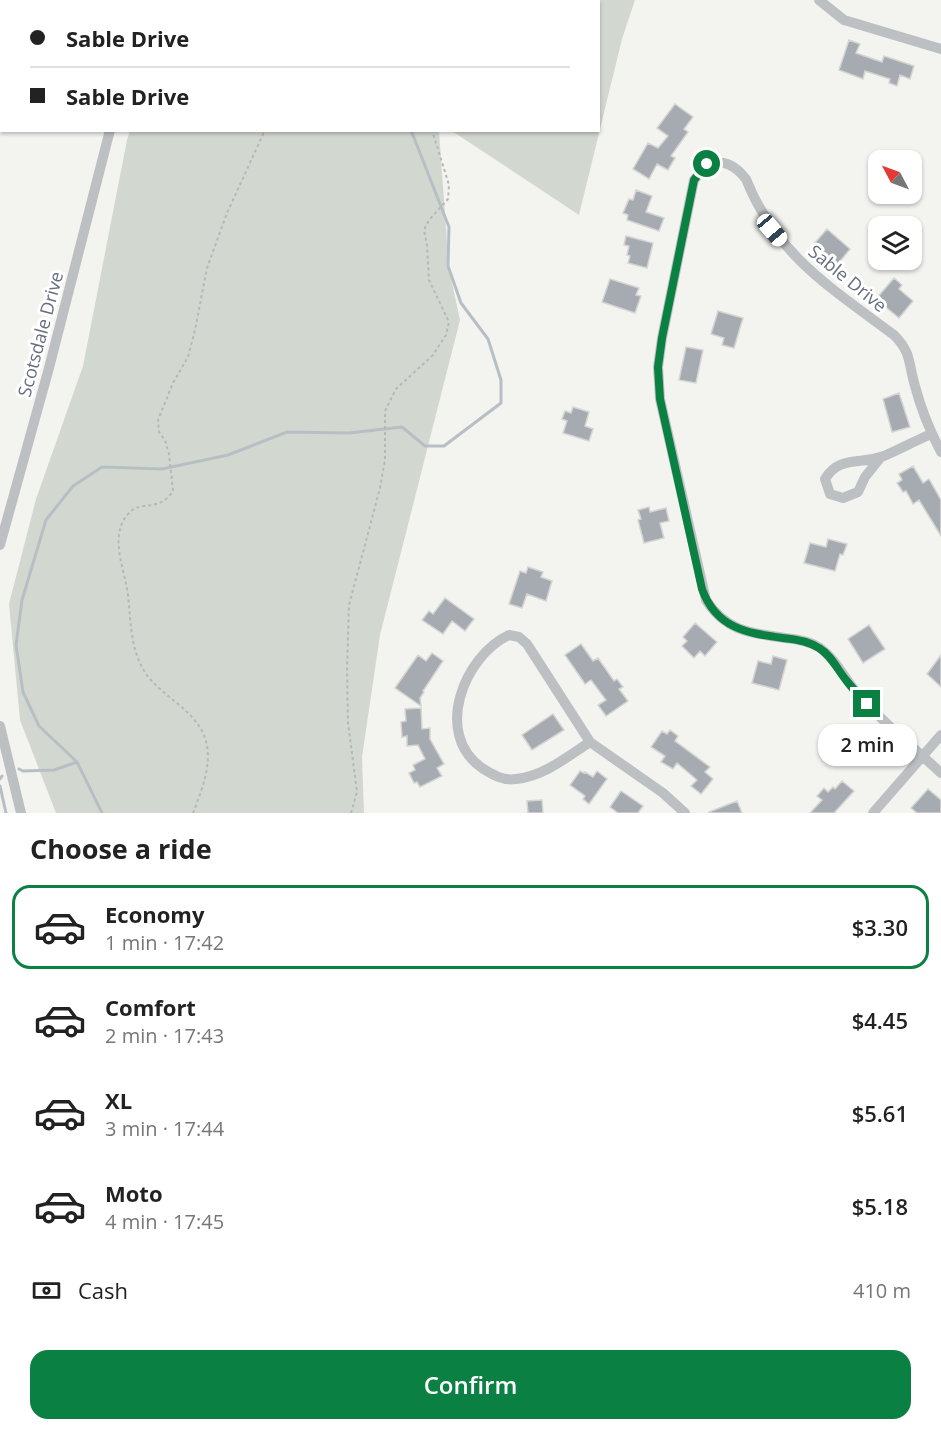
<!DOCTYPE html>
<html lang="en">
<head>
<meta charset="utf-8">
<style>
  :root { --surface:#fff; --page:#f2f2f2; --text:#222; --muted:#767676; --line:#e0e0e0; --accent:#0b8043 }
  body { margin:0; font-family:"Open Sans",sans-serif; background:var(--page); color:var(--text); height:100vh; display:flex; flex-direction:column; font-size:22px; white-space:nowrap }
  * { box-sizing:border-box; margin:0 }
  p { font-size:20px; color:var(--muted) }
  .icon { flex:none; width:33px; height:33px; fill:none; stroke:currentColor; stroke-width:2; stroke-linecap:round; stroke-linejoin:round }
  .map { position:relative; height:813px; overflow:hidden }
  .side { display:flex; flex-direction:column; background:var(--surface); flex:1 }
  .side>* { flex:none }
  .top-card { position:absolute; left:0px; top:0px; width:600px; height:132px; box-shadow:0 2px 4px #0004; display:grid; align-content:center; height:132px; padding:0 30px; background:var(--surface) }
  .needle { width:39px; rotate:311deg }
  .fabs { position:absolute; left:868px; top:150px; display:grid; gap:12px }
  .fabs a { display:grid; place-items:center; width:54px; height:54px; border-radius:12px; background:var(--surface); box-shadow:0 2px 4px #0004; font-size:30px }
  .end { position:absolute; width:27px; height:27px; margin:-14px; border:8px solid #0b8043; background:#fff; box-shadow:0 0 0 3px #fff }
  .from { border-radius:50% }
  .bubble { position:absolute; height:42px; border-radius:18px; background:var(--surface); box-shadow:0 2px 4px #0004; font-size:20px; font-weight:600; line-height:42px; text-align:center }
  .car { position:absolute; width:18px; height:36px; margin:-18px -9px; border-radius:8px; box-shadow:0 0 4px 2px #0007; background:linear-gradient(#fff 24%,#345 0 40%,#fff 0 76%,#345 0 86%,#fff 0) }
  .top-card b { display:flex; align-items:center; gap:21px; height:57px; font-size:22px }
  .top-card b+b { border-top:2px solid var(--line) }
  .top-card i { width:15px; height:15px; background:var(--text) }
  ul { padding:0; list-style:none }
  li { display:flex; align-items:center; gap:18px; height:84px; margin:0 12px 9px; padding:0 18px; border:3px solid transparent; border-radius:18px }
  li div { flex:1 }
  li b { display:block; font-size:22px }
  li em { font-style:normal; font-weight:600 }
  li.current { border-color:var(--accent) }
  li>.icon { width:54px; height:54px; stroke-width:1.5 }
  h2 { padding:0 30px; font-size:27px; line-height:72px }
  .pay { display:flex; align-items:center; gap:15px; height:66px; padding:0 30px; font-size:22px }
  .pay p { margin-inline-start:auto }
  .cta { display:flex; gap:12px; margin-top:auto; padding:12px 30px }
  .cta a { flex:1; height:69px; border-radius:18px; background:var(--accent); color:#fff; font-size:24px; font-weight:600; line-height:69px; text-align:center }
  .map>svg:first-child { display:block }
</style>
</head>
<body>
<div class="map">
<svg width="941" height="813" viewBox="0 0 941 813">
  <rect width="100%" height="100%" fill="#f3f3f0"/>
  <path fill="#d2d8d0" d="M 185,0 L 635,0 L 622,39 L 579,215 L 452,131 L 598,130 L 598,2 L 184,1 Z
    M 130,131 L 439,131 L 449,269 L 460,320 L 380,635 L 362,757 L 364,813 L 56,813 L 20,720 L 9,604 L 36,499 L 83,366 L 127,140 Z"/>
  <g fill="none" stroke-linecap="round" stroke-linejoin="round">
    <path stroke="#b8bfc4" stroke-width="3" d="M 351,0 L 352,2
      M 194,2 L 195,0
      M 0,11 L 2,11
      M 19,769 L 23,771 L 54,770 L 77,762
      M 0,779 L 2,776
      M 0,786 L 6,813
      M 102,813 L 77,762 L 39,726 L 23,692 L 16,645 L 22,600 L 46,520 L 73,486 L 102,467 L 162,469 L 228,455 L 287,432 L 349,433 L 402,427 L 425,446 L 444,446 L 501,403 L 501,380 L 488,339 L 461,303 L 448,266 L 449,227 L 411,130"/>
  </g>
  <path fill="#a6abb1" stroke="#d4d5d3" stroke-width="1.5" d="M 849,40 L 860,44 L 856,53 L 882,62 L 884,56 L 914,66 L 910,79 L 900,75 L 897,86 L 889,83 L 890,79 L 865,71 L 863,79 L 839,70 Z
    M 675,104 L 693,117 L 684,129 L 688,132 L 671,156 L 675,158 L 668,170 L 657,164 L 649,179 L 633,169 L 648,143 L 658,148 L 668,136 L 657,128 Z
    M 636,190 L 652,196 L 646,212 L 664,218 L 659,231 L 627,220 L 628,215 L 623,213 L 629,199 L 633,200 Z
    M 827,229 L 850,249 L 837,265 L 813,245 Z
    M 626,236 L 653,243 L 647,268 L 628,263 L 630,256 L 627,255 L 629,246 L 624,245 Z
    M 894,278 L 902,285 L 899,289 L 913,301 L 899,318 L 876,299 Z
    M 610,279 L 639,288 L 636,295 L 641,296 L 635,313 L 602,302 Z
    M 718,311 L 743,318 L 734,348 L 722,345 L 724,338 L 711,334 Z
    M 686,347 L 703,350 L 696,383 L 679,380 Z
    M 899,393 L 910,427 L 892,432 L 883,399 Z
    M 573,407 L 589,412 L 585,426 L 593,429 L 589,441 L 563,433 L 567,421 L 562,419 L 565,411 L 571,413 Z
    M 913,466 L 923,483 L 929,479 L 941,500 L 941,536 L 919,500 L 913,504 L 906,491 L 903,492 L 897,483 L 902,480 L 899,474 Z
    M 649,507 L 650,512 L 666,508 L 669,521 L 660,523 L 664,538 L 644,543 L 638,520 L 641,519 L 638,510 Z
    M 828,539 L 847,544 L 843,555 L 840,554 L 835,571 L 804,563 L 810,543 L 826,547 Z
    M 528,567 L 543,572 L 541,577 L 552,581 L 546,601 L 527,594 L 522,608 L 509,604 L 520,571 L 526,573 Z
    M 445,598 L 474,619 L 465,631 L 452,621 L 443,634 L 422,620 L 429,611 L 433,614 Z
    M 695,623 L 717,642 L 705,656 L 700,651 L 694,658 L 682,646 L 687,641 L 683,637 Z
    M 869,625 L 885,649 L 863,663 L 848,639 Z
    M 581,644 L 593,661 L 598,658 L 614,681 L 617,679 L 623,687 L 619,689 L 628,701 L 606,716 L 598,705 L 606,700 L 591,680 L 585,684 L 565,655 Z
    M 432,653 L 443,661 L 423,691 L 424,692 L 420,698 L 421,706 L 395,688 L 418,655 L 426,661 Z
    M 941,655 L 941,687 L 927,674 Z
    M 773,656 L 787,660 L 779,690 L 752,683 L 758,661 L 771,664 Z
    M 421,708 L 422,729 L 430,728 L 430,739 L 444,764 L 437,768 L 442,776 L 420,787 L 417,782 L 414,783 L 409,773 L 415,770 L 413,765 L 425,759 L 418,745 L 407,746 L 407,736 L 402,737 L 401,722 L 406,721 L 405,709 Z
    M 553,714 L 564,730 L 532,750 L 522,735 Z
    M 670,730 L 678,736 L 675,741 L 710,767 L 705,772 L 713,779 L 701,794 L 691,786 L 697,780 L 677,763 L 673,769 L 661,762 L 665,756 L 651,747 L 662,731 L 667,734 Z
    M 580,771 L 584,773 L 585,772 L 593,777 L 597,771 L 607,779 L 589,804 L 583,799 L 585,796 L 570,785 Z
    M 842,781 L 854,791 L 834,813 L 810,813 L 822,800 L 817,796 L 824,788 L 828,792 L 833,787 L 835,789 Z
    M 928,789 L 941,800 L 941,813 L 917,813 L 911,808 Z
    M 621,791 L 643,806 L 638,813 L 618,813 L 610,807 Z
    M 542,800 L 543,813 L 528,813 L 527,801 Z
    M 737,801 L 742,813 L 709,813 L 709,812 Z"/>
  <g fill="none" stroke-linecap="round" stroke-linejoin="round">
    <path stroke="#b5b7ba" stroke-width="2" stroke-dasharray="3 3" stroke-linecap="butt" d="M 504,0 L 505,2
      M 591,0 L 591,2
      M 339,2 L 342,0
      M 393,2 L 393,0
      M 193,813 C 202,789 215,759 203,733 C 191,708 162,696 146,674 C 130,649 131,623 128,595 C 125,570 109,538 127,515 C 141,498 158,514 173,491 L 169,454 L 165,440 L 159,432 L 158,420 L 173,383 L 188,357 L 195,330 L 207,268 L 227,213 L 265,130
      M 351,813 L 357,792 L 348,723 L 347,670 L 349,605 L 380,488 L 385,460 L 385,411 L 396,389 L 433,355 L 446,335 L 449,322 L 429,280 L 427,245 L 424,230 L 429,220 L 448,199 L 449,185 L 432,130"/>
    <path stroke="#bdc0c3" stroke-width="10" d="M 819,0 L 844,20 L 941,49
      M 154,2 L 155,0
      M 941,452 C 930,431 921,409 915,386 C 908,363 912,353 894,335 C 831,288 776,255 746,179 C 734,164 724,160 707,164 L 694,180 L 662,338 L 658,367 L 660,399 L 706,600 C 726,631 750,633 785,638 C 797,639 810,641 820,648 C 836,659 845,680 858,694 C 883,723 913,747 941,773
      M 881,457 L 865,477 L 858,492 L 843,498 L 830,494 L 825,479 C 839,455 861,465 884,456 C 900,449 915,441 931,434
      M 0,545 L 49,368 L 110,130
      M 0,726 L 21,813
      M 590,742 C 567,757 544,776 516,779 C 503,781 493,775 482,768 C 433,734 464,656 509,635 L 519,637 L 527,644 L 590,742 L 663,793 L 685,813
      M 873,813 L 941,735"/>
  </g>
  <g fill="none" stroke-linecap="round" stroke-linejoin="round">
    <path stroke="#0b8043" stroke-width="8" d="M 707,164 L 694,180 L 662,338 L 658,367 L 660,399 L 702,589 C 716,628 746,633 783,638 C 795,639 808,641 819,648 C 831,655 837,669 846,680 C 852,688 860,696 867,704"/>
  </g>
  <g text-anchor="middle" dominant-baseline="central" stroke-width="6" stroke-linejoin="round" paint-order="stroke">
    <g font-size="18" fill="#666f7d" stroke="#fff">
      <text transform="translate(848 278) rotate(39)">Sable Drive</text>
      <text transform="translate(40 334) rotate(-75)">Scotsdale Drive</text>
    </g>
  </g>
</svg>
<div class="fabs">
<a><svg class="needle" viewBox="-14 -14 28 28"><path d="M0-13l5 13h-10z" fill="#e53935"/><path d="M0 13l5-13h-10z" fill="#767676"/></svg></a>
<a><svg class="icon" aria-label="layers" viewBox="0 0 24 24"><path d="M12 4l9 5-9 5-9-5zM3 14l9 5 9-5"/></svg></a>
</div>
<i class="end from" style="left:707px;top:164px"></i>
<i class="end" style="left:867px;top:704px"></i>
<div class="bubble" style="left:818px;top:724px;width:99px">2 min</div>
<i class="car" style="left:772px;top:230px;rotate:140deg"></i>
<div class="top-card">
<b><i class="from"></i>Sable Drive</b>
<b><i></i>Sable Drive</b>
</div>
</div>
<section class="side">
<h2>Choose a ride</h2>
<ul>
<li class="current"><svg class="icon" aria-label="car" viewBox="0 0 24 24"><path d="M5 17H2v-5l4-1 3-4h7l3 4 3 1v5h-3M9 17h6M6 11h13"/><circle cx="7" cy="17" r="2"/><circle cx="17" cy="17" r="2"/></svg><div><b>Economy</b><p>1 min · 17:42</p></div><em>$3.30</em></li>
<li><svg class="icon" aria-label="car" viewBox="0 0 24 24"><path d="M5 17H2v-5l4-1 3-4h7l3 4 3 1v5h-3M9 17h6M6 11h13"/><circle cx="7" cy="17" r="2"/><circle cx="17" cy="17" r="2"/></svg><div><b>Comfort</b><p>2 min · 17:43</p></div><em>$4.45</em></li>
<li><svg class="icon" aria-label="car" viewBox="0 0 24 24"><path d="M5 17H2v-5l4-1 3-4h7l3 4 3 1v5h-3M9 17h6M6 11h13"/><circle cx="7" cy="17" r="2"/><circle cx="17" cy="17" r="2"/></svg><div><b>XL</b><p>3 min · 17:44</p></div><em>$5.61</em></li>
<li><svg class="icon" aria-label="car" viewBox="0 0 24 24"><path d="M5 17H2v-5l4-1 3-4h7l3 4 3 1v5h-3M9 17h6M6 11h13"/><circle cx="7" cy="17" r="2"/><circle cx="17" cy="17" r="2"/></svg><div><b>Moto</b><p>4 min · 17:45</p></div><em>$5.18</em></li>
</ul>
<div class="pay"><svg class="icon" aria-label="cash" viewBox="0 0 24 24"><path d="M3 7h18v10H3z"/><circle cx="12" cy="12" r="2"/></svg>Cash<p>410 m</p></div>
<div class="cta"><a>Confirm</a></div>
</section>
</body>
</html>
